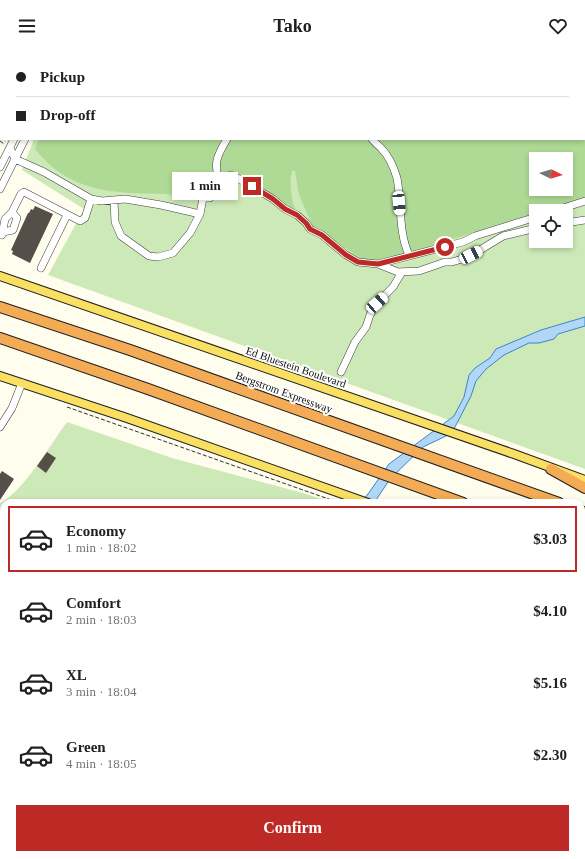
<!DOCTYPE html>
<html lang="en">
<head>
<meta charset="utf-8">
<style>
  :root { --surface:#fff; --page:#f6f6f6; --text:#202124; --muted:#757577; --line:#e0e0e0; --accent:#bd2a25 }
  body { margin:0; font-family:"Times New Roman",serif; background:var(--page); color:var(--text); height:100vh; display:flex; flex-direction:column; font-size:15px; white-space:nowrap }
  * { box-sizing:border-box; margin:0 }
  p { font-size:13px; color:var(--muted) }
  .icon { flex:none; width:22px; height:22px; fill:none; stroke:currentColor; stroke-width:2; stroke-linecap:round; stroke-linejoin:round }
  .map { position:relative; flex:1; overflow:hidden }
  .details { position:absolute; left:0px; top:447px; width:585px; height:360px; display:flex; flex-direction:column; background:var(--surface); border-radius:12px 12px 0 0; box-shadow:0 2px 6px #0003 }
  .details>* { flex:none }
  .hud { position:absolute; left:0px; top:0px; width:585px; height:88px; box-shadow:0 2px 6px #0003; display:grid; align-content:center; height:88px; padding:0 16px; background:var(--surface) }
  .needle { width:26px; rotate:95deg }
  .fabs { position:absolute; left:529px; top:100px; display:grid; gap:8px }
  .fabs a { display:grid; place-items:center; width:44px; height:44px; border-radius:0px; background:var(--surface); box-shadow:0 2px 6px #0003; font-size:20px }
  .end { position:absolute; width:18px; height:18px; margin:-9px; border:5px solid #bd2a25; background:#fff; box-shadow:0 0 0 2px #fff }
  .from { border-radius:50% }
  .bubble { position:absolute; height:28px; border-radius:0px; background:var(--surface); box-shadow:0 2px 6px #0003; font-size:13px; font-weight:700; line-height:28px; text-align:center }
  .car { position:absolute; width:12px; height:24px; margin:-12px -6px; border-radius:5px; box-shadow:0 0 3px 1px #0007; background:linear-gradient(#fff 24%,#345 0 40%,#fff 0 76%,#345 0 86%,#fff 0) }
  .hud b { display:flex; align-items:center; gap:14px; height:38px; font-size:15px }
  .hud b+b { border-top:1px solid var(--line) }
  .hud i { width:10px; height:10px; background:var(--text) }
  ul { padding:7px 0 0; list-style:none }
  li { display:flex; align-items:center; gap:12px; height:66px; margin:0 8px 6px; padding:0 8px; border:2px solid transparent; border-radius:0px }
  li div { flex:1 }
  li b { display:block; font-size:15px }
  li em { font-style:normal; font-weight:700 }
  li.current { border-color:var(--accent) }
  li>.icon { width:36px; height:36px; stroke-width:1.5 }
  .action { display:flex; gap:8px; margin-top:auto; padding:8px 16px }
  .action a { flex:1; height:46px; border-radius:0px; background:var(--accent); color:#fff; font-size:16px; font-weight:700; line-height:46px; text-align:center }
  header { display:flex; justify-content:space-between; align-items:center; height:52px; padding:0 16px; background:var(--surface); font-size:18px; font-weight:700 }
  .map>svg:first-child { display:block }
</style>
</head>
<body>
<header><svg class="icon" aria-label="menu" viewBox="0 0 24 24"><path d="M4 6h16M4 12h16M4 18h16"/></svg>Tako<svg class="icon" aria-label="heart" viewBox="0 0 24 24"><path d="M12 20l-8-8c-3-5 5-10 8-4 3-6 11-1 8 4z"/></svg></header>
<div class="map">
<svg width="585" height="807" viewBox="0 0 585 807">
  <rect width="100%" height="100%" fill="#fffded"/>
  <path fill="#cde9b7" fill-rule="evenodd" d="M 585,0 L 585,417 L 48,223 L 84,157 L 22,118 L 34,87 L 584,87 ZM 536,107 L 566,107 L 566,137 L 536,137 ZM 536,159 L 566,159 L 566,189 L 536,189 Z
    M 67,370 L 172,406 L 303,441 L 333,451 L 4,451 L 4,803 L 343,803 L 341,807 L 0,807 L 0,451 C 24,439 50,393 67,370 Z
    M 581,697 L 585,699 L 585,807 L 365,807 L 367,803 L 581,803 Z"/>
  <path fill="#afda96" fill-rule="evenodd" d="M 67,0 L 585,0 L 585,145 L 546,159 L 536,159 L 536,162 L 490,175 L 417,199 L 371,210 L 364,209 L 331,186 L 314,177 L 299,143 L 295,119 L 292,119 C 289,132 291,147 296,160 L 236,122 C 219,117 215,125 204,138 C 202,141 201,143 197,144 C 186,147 176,142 164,142 C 113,141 70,141 35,97 L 39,87 L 584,87 L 584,1 ZM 536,107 L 566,107 L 566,137 L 536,137 Z"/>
  <path fill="#b2d7f6" stroke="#3986cd" d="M 585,265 L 585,274 L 558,282 L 554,287 L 539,291 L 529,291 L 504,303 L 486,317 L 476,329 L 471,344 L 455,375 L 446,384 L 423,395 L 390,427 L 374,451 L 360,451 L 368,442 L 389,412 L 454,364 L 464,345 L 469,323 L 475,316 L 490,306 L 496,297 L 541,278 Z
    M 581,620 L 585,649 L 585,683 L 581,679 Z"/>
  <path fill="#564f49" d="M 35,154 L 53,162 L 30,211 L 12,202 L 13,199 L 11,198 L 28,161 L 29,161 L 31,157 L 33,158 Z
    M 47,400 L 56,406 L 46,421 L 37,414 Z
    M 2,419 L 14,427 L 0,448 L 0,422 Z"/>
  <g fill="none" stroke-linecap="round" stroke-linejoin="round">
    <defs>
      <path id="minor" d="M 46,1 L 46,0
        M 58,1 L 58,0
        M 290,1 L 290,0
        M 420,1 L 420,0
        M 372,87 C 375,91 378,93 381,96 C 388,103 394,116 397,126 C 402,152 398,179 409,203
        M 10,96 L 15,107 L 44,120 L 91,147 L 102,149 L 125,147 L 161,153 L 200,162 L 203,146 L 210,146 L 219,128 L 231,123 L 243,129 L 273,147 L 285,157 L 297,163 L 306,171 L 310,177 L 322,183 L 346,203 L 358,210 L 378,212 L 463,190 L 475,184 L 536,165
        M 0,115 L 14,87
        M 219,128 C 213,111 218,102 227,87
        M 0,137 L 25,87
        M 114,149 L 115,170 L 121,184 L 149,204 L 158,205 L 173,201 L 190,181 L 200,162
        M 554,159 L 585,149
        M 566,171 L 585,168
        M 3,180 L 13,178 L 17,166 L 12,160
        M 0,182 L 2,183 L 5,167 L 12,160 L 21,142 L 24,140 L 80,169 L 85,166 L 91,147
        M 378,212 L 398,220 L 419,219 L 445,210 L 452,210 L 462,207 L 480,198 L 503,184 L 536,176
        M 41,216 L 67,163
        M 341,320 L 355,290 L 366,275 L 370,263 L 377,251 L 393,235 L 402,220
        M 0,375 L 12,356 L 22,331
        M 386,807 L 390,803"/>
      <path id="major" d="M 0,224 L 514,402 L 585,428
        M 0,324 L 124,365 L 368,451
        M 581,526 L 585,527"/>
      <path id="highway" d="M 0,255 L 130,298 L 559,451
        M 0,286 L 148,337 L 463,451
        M 551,417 L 585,436
        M 581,459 L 585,461
        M 581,494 L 585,496
        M 581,516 L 585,517"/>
    </defs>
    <use href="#minor" stroke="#404040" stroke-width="8"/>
    <use href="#major" stroke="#1e1e1e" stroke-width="10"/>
    <use href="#highway" stroke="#1e1e1e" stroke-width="12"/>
    <path stroke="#2f2f2f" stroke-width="1" stroke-dasharray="4 2" stroke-linecap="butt" d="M 0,89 L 4,92
      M 67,355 L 340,451
      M 581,535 L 585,537
      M 0,791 L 4,792
      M 29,803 L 35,807
      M 100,807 L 102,803
      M 325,807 L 329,803"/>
    <use href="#minor" stroke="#fff" stroke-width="7"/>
    <use href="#major" stroke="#f9e063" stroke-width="8"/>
    <use href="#highway" stroke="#f4ab55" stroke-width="10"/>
  </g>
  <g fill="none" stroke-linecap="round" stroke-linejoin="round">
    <path stroke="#bd2a25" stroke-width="5" d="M 252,134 L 273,147 L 285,157 L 297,163 L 306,171 L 310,177 L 322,183 L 346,203 L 358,210 L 378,212 L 445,195"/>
  </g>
  <g text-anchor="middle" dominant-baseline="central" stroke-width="4" stroke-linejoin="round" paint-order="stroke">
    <g font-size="11" fill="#0d0d0d" stroke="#fff">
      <text transform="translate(296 315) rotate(19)">Ed Bluestein Boulevard</text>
      <text transform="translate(284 340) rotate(20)">Bergstrom Expressway</text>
    </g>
  </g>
</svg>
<div class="fabs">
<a><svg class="needle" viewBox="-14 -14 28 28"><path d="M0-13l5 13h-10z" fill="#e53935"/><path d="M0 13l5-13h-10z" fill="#757577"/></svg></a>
<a><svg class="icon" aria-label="locate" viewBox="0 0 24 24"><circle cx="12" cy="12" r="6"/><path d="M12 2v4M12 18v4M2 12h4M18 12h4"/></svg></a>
</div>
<i class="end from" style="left:445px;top:195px"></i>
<i class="end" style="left:252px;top:134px"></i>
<div class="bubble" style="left:172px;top:120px;width:66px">1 min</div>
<i class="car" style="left:399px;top:151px;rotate:175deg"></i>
<i class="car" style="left:471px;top:203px;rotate:63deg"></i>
<i class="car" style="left:377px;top:251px;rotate:48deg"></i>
<div class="hud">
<b><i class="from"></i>Pickup</b>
<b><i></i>Drop-off</b>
</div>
<section class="details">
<ul>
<li class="current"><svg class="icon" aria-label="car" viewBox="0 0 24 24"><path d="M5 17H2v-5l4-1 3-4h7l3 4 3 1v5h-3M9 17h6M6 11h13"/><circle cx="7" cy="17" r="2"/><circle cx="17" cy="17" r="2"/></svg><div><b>Economy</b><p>1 min · 18:02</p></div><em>$3.03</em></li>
<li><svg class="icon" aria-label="car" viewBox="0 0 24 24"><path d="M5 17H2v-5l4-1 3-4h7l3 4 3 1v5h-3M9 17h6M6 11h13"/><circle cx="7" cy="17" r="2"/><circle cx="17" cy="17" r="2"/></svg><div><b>Comfort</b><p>2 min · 18:03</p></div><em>$4.10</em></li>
<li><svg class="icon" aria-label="car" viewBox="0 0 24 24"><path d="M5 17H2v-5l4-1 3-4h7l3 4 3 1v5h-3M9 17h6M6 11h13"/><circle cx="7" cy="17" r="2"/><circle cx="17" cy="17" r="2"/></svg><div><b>XL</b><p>3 min · 18:04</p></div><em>$5.16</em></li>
<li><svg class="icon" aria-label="car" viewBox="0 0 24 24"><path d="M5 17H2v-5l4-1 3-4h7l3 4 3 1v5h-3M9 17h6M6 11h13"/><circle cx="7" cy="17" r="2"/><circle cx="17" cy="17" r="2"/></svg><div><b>Green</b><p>4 min · 18:05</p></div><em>$2.30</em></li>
</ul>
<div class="action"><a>Confirm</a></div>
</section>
</div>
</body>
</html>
